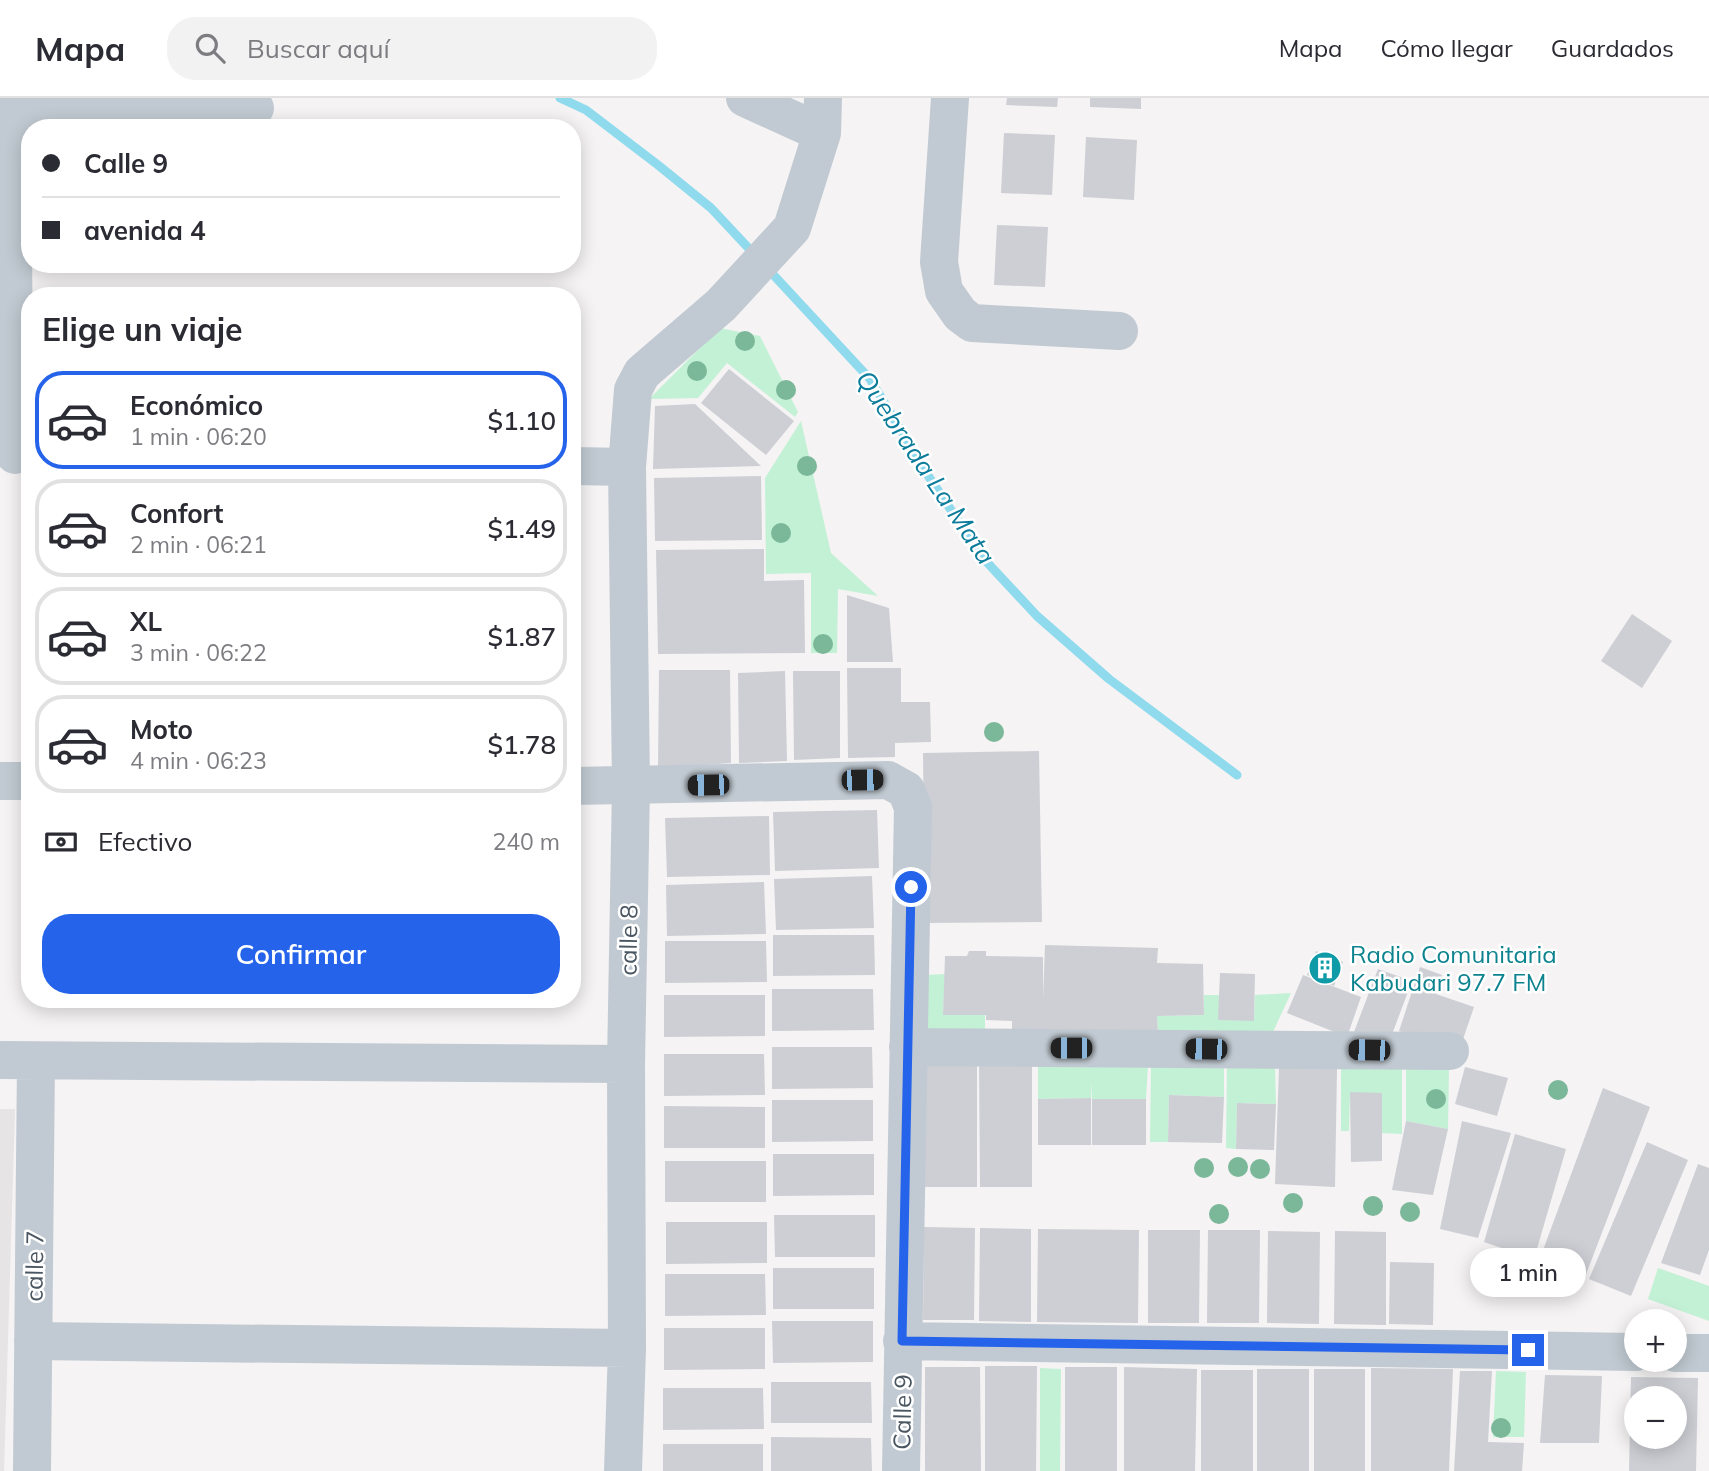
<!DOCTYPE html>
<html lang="es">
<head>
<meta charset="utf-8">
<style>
  :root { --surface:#fff; --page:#f2f2f3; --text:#2b2b33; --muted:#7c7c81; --line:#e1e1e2; --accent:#2563eb }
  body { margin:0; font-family:Mulish,sans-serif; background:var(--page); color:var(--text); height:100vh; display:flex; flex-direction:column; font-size:26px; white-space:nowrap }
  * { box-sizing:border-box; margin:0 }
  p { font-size:23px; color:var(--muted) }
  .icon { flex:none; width:38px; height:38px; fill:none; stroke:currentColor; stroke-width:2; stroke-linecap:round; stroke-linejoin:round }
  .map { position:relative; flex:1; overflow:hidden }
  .drawer { position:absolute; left:21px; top:189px; width:560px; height:721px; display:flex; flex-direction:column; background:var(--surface); border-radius:28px; box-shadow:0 4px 18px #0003 }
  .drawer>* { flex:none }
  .top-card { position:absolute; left:21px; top:21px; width:560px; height:154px; border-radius:28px; box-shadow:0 4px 18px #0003; display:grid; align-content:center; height:154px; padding:0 21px; background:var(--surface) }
  .controls { position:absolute; left:1624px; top:1211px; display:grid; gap:14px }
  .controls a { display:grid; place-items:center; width:63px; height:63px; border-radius:50%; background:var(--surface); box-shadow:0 4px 18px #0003; font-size:35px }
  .end { position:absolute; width:32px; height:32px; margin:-16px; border:9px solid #2563eb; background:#fff; box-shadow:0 0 0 4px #fff }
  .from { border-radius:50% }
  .bubble { position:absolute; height:49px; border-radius:24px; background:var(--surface); box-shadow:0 4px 18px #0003; font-size:23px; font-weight:600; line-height:49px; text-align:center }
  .car { position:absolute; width:21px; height:42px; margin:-21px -10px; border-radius:9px; box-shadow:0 0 5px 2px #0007; background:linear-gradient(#222 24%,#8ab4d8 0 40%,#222 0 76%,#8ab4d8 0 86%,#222 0) }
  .top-card b { display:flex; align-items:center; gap:24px; height:66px; font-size:26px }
  .top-card b+b { border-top:2px solid var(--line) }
  .top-card i { width:18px; height:18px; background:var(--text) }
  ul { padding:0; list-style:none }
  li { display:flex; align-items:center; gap:21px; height:98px; margin:0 14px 10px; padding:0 7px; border:4px solid var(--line); border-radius:28px }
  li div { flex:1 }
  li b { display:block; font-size:26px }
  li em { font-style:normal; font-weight:600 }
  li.current { border-color:var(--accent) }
  li>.icon { width:63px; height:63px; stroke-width:1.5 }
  h2 { padding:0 21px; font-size:32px; line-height:84px }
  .pay { display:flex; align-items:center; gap:18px; height:77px; padding:0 21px; font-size:26px }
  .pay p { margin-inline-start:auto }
  .action { display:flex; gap:14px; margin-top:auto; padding:14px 21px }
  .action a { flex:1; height:80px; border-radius:28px; background:var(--accent); color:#fff; font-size:28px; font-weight:600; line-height:80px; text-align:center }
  header { display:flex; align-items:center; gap:42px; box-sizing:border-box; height:98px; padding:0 35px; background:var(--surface); border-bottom:2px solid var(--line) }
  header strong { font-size:33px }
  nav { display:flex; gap:38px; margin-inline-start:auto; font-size:24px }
  .search { width:490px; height:63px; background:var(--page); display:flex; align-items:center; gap:18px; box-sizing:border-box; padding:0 24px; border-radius:28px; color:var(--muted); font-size:26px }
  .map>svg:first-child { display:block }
</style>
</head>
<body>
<header>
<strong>Mapa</strong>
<div class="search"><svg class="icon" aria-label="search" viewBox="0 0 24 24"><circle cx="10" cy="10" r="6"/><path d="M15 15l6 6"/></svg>Buscar aquí</div>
<nav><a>Mapa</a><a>Cómo llegar</a><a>Guardados</a></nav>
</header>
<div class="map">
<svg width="1709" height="1373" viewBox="0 0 1709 1373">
  <rect width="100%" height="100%" fill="#f5f3f3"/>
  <path fill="#e6e4e5" d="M 0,1011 L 15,1011 L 4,1373 L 0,1373 Z"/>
  <path fill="#c3f1d5" d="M 720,230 L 760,238 L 798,314 L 795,319 L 727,265 L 698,300 L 649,301 Z
    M 801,323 L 831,455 L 878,498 L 838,491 L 837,555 L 811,555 L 811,475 L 766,476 L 765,380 Z
    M 945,876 L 943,916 L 985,917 L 985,935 L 926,936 L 925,877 Z
    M 1291,895 L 1272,936 L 1158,934 L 1157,918 L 1204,917 L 1204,897 L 1219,897 L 1219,921 L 1254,922 L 1255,897 Z
    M 1038,964 L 1148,967 L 1146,1001 L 1092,1001 L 1091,983 L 1091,1000 L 1038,1001 Z
    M 1151,967 L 1224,967 L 1224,999 L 1169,997 L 1168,1044 L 1150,1044 Z
    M 1227,967 L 1275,968 L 1276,1006 L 1237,1005 L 1236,1051 L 1226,1050 Z
    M 1341,971 L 1402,971 L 1402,1036 L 1381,1035 L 1381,995 L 1350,995 L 1349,1033 L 1341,1033 Z
    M 1406,971 L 1449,971 L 1448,1031 L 1406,1023 Z
    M 1658,1170 L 1709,1188 L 1709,1223 L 1648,1201 Z
    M 1040,1270 L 1061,1271 L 1060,1373 L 1040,1373 Z
    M 1496,1273 L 1526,1274 L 1524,1339 L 1493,1339 Z"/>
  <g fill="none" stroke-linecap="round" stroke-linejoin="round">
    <path stroke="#90daee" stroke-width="9" d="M 560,0 L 586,12 L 658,67 L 711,110 L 755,157
      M 767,170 L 870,281 L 929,379 L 983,460 L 1037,518 L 1109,581 L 1237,677"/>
  </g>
  <path fill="#cdcfd5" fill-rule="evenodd" d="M 1007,0 L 1058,0 L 1057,9 L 1006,7 Z
    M 1090,0 L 1141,0 L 1141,11 L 1090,9 Z
    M 1004,35 L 1055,37 L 1052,97 L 1001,95 Z
    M 1086,39 L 1137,42 L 1134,102 L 1083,99 Z
    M 997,127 L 1048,129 L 1045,189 L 994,187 Z
    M 729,271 L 794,323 L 766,357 L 701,305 Z
    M 695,306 L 761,368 L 653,371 L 655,308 Z
    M 761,378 L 762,442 L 655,443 L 654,380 Z
    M 764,451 L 764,483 L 804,482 L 805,555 L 658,556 L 656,452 Z
    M 847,497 L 889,510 L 893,564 L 847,564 Z
    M 1632,516 L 1672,543 L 1642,590 L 1601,563 Z
    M 847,570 L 901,570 L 901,604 L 930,604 L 931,644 L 895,645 L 895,659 L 848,660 Z
    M 659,572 L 730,572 L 731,665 L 658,670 Z
    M 785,573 L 787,663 L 739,665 L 738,575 Z
    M 793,573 L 840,573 L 840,660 L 794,662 Z
    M 1039,653 L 1042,824 L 925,825 L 923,655 Z
    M 877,712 L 879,770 L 775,773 L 773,714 Z
    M 769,718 L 770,777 L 667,779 L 665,720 Z
    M 872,778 L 874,830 L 776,832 L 774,781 Z
    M 764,784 L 766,836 L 667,838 L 666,787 Z
    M 773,837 L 874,837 L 875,877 L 773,878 Z
    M 665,843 L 766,843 L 767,884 L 665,885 Z
    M 1045,847 L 1158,850 L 1157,865 L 1203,866 L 1204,917 L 1157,918 L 1158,934 L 1012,935 L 1012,923 L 986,922 L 986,917 L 943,917 L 945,858 L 967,858 L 969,853 L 986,853 L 986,858 L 1043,859 L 1043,901 Z
    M 1316,853 L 1343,864 L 1334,888 L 1307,877 Z
    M 1420,869 L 1442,877 L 1436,896 L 1474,909 L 1459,953 L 1399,933 Z
    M 1378,871 L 1412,883 L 1388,947 L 1354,934 Z
    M 1220,875 L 1255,876 L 1254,923 L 1218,922 Z
    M 1303,877 L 1361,899 L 1347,939 L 1287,915 Z
    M 772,891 L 873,891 L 874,932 L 772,933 Z
    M 664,897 L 765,897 L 765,938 L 664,939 Z
    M 772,949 L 872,949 L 873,990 L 772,991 Z
    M 664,956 L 764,956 L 765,997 L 664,998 Z
    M 924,964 L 977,964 L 977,1089 L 924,1089 Z
    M 979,964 L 1032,965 L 1032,1089 L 980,1089 Z
    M 1279,969 L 1337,971 L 1335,1089 L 1275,1086 Z
    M 1465,969 L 1508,980 L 1497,1018 L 1455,1006 Z
    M 1603,990 L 1650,1009 L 1585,1179 L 1539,1163 Z
    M 1350,994 L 1382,995 L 1382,1063 L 1351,1064 Z
    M 1169,997 L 1224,999 L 1222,1045 L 1168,1044 Z
    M 1091,1000 L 1091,1047 L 1038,1047 L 1038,1001 Z
    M 1092,1001 L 1146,1001 L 1146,1047 L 1092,1047 Z
    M 772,1002 L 873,1002 L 873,1043 L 772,1044 Z
    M 1237,1005 L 1276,1006 L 1274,1052 L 1236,1051 Z
    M 664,1008 L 765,1009 L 765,1050 L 664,1050 Z
    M 1406,1023 L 1448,1031 L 1433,1097 L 1392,1092 Z
    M 1462,1023 L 1511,1035 L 1478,1140 L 1440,1131 Z
    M 1515,1036 L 1566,1051 L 1534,1161 L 1484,1144 Z
    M 1647,1044 L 1688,1062 L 1631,1198 L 1589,1181 Z
    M 773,1056 L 874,1056 L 874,1097 L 773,1098 Z
    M 665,1063 L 766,1063 L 766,1104 L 665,1104 Z
    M 1698,1066 L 1709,1070 L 1709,1152 L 1700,1177 L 1661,1165 Z
    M 774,1117 L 875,1117 L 875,1159 L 775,1159 Z
    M 666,1124 L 767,1124 L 767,1165 L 666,1166 Z
    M 924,1129 L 975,1130 L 974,1222 L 923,1222 Z
    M 980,1130 L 1031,1131 L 1031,1224 L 979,1223 Z
    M 1038,1131 L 1139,1132 L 1138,1225 L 1037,1224 Z
    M 1148,1132 L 1200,1132 L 1199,1225 L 1148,1225 Z
    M 1208,1132 L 1260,1132 L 1259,1225 L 1207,1225 Z
    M 1268,1133 L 1320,1134 L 1319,1226 L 1267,1225 Z
    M 1335,1133 L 1386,1134 L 1386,1227 L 1334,1226 Z
    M 1390,1164 L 1434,1165 L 1433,1227 L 1389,1226 Z
    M 773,1170 L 874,1170 L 874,1211 L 773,1211 Z
    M 665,1176 L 765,1176 L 766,1217 L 665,1218 Z
    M 772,1223 L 873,1223 L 873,1264 L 773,1265 Z
    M 664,1230 L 765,1230 L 765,1271 L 664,1272 Z
    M 985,1268 L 1037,1268 L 1036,1373 L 985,1373 Z
    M 925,1269 L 980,1269 L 981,1373 L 925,1373 Z
    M 1065,1269 L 1117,1269 L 1117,1373 L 1065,1373 Z
    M 1124,1269 L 1197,1271 L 1195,1373 L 1124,1373 Z
    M 1371,1270 L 1453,1271 L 1449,1373 L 1371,1373 Z
    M 1257,1271 L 1309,1271 L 1309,1373 L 1257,1373 Z
    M 1314,1271 L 1365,1271 L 1365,1373 L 1314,1373 Z
    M 1201,1272 L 1253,1272 L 1253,1373 L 1201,1373 Z
    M 1460,1273 L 1492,1273 L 1488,1344 L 1524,1345 L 1522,1373 L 1454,1373 Z
    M 1545,1277 L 1602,1278 L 1599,1345 L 1540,1345 Z
    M 1631,1279 L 1698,1280 L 1696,1373 L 1629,1373 ZM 1636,1300 L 1675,1300 L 1675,1339 L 1636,1339 Z
    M 771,1284 L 871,1284 L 872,1325 L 771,1325 Z
    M 663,1290 L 763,1290 L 764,1331 L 663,1332 Z
    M 771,1339 L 871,1340 L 872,1373 L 771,1373 Z
    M 663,1346 L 763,1346 L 763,1373 L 663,1373 Z"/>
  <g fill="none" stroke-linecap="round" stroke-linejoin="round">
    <path stroke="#c1cad2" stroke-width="38" d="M 745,0 L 822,35
      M 950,0 L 939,164 L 944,193 L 960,216 L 972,225 L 1119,233
      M 18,7 L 255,10
      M 15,357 L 13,152 L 19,0
      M 572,368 L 627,369
      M 0,683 L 30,683
      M 572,688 L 888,682 L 906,692 L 913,709 L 901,1373
      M 908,949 L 1450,953
      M 0,962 L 626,966
      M 33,1243 L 627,1250
      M 902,1243 L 1636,1254
      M 1675,1255 L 1709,1255
      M 32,1373 L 36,963
      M 623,1373 L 627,1250 L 626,966 L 631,688 L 627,369 L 633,292 L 642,275 L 721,207 L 792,130 L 822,35 L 823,0"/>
  </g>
  <g fill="#7bb799">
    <circle cx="745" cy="243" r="10"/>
    <circle cx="697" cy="273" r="10"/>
    <circle cx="786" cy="292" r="10"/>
    <circle cx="807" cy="368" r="10"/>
    <circle cx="781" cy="435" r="10"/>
    <circle cx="823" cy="546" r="10"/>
    <circle cx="994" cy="634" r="10"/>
    <circle cx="1558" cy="992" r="10"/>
    <circle cx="1436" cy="1001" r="10"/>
    <circle cx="1238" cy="1069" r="10"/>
    <circle cx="1204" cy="1070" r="10"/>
    <circle cx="1260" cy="1071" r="10"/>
    <circle cx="1293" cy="1105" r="10"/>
    <circle cx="1373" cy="1108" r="10"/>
    <circle cx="1410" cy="1114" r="10"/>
    <circle cx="1219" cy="1116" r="10"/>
    <circle cx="1501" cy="1330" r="10"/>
  </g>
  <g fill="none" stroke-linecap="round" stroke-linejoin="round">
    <path stroke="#2563eb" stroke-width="9" d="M 911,789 L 902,1243 L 1528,1252"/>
  </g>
  <defs>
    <symbol id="building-disc" viewBox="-11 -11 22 22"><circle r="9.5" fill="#0f9aa8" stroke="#fff"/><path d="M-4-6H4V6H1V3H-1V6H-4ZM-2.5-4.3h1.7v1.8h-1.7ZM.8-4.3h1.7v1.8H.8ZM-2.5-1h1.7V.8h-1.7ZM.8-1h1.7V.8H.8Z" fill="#fff"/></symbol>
  </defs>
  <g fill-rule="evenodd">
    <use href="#building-disc" x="1306" y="851" width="38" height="38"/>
  </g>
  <g text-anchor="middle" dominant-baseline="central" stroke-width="5" stroke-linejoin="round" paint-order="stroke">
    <g font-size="24" fill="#4a5661" stroke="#fff">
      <text transform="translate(628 842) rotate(-89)">calle 8</text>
      <text transform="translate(34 1168) rotate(-89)">calle 7</text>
      <text transform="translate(902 1314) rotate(-89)">Calle 9</text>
    </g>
    <g font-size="24" fill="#0d838f" stroke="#fff" text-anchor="start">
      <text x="1350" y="856">Radio Comunitaria<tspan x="1350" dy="28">Kabudari 97.7 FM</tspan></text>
    </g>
    <g font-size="26" font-style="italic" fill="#0c7c9b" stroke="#fff">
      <text transform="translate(926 369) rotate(56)">Quebrada La Mata</text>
    </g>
  </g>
</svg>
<div class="controls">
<a>+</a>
<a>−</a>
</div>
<i class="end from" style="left:911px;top:789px"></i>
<i class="end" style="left:1528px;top:1252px"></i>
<div class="bubble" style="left:1470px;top:1150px;width:116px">1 min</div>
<i class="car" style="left:862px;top:682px;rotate:89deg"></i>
<i class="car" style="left:708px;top:687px;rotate:269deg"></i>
<i class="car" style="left:1071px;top:950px;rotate:270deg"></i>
<i class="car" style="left:1206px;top:951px;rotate:271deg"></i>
<i class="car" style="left:1369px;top:952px;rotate:271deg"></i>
<div class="top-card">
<b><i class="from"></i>Calle 9</b>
<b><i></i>avenida 4</b>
</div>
<section class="drawer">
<h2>Elige un viaje</h2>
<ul>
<li class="current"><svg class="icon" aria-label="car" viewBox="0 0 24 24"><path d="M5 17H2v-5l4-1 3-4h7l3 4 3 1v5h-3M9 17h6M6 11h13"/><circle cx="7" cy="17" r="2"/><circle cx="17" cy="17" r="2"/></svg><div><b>Económico</b><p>1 min · 06:20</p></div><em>$1.10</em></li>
<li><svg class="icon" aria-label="car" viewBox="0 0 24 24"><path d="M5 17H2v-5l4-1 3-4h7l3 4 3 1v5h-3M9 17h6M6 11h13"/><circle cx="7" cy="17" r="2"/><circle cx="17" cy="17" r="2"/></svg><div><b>Confort</b><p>2 min · 06:21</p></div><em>$1.49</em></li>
<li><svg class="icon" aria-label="car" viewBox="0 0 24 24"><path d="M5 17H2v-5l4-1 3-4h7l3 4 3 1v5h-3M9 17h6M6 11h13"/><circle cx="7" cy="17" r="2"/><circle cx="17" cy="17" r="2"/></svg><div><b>XL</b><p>3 min · 06:22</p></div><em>$1.87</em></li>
<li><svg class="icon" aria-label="car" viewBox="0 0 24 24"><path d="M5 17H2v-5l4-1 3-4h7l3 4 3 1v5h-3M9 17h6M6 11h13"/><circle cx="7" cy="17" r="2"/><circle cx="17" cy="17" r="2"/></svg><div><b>Moto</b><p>4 min · 06:23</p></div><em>$1.78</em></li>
</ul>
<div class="pay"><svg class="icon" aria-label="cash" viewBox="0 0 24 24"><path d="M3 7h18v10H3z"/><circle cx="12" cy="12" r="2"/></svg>Efectivo<p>240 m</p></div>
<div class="action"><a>Confirmar</a></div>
</section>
</div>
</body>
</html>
